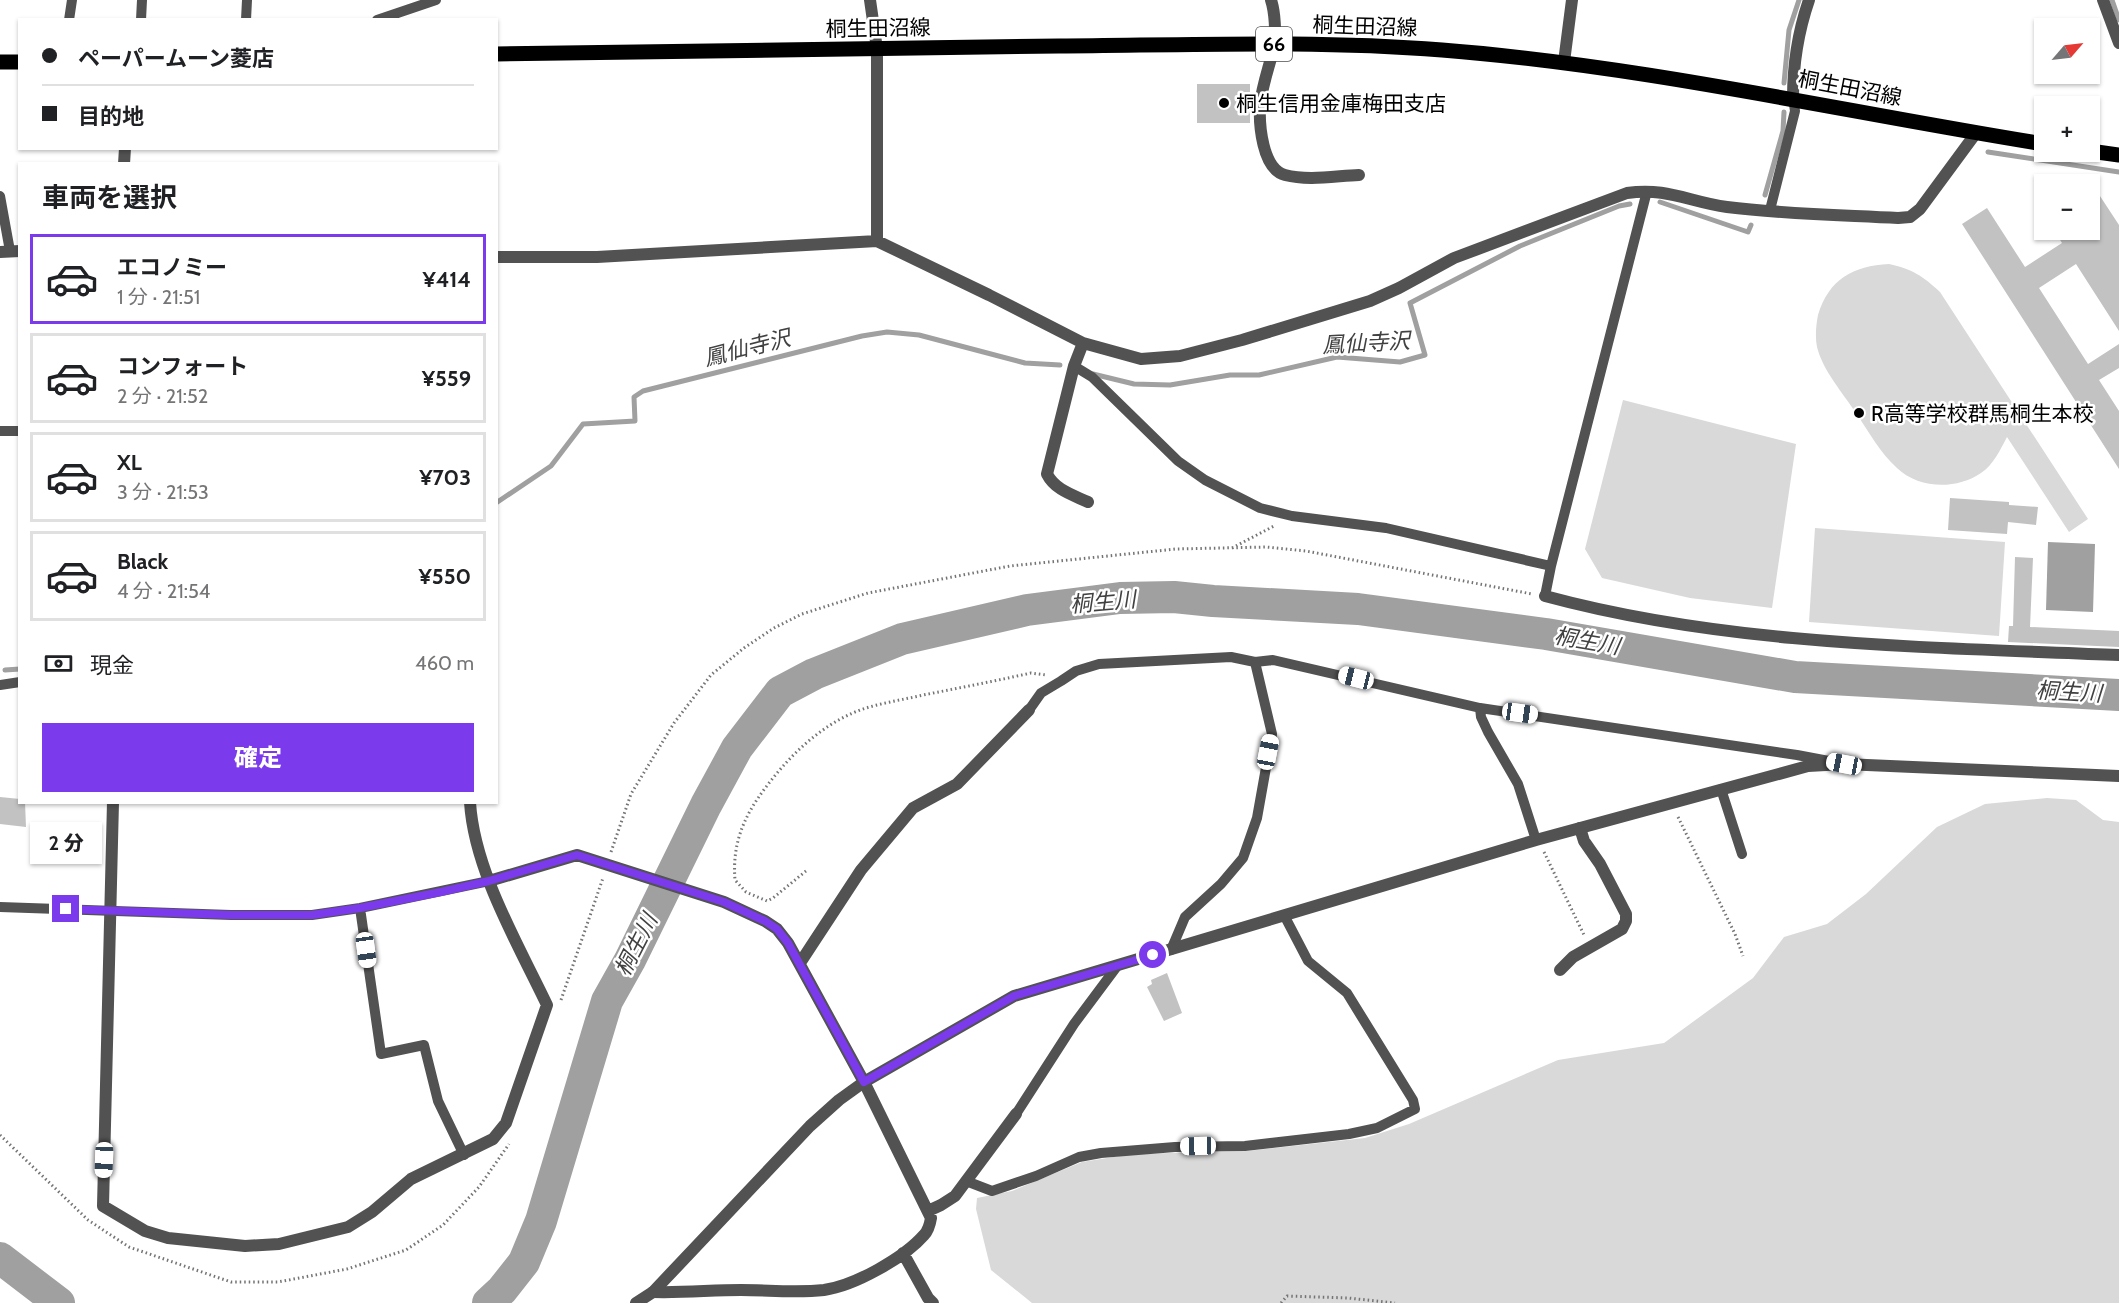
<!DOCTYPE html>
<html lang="ja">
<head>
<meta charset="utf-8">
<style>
  :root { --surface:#fff; --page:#f6f6f6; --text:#202124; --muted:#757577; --line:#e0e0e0; --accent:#7c3aed }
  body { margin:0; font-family:Cabin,"Noto Sans JP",sans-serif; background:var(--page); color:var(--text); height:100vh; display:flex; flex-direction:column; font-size:22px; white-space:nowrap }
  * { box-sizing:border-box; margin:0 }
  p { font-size:20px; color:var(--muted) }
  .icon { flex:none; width:33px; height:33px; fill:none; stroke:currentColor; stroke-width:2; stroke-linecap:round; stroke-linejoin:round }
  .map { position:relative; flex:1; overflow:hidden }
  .panel { position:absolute; left:18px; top:162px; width:480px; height:642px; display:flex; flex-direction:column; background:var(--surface); border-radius:0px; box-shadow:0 2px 4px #0004 }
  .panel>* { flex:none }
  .hud { position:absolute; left:18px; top:18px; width:480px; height:132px; border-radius:0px; box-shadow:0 2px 4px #0004; display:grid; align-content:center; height:132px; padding:0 24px; background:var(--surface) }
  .needle { width:39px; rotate:62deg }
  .buttons { position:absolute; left:2034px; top:18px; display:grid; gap:12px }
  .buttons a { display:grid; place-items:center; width:66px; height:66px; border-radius:0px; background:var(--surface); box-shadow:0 2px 4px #0004; font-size:30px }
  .end { position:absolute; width:27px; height:27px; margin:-14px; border:8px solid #7c3aed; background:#fff; box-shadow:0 0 0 3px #fff }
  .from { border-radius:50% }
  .bubble { position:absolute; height:42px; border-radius:0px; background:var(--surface); box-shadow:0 2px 4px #0004; font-size:20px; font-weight:800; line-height:42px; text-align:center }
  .car { position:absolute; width:18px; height:36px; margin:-18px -9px; border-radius:8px; box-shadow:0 0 4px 2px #0007; background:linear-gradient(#fff 24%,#345 0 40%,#fff 0 76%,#345 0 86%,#fff 0) }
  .hud b { display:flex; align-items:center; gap:21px; height:57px; font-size:22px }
  .hud b+b { border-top:2px solid var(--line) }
  .hud i { width:15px; height:15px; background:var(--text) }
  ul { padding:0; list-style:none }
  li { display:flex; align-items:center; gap:18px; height:90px; margin:0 12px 9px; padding:0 12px; border:3px solid var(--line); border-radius:0px }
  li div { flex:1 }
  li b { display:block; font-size:22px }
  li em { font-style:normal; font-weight:800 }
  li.active { border-color:var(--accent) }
  li>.icon { width:54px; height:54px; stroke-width:1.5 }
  h2 { padding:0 24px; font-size:27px; line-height:72px }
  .pay { display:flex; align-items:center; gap:15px; height:66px; padding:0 24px; font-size:22px }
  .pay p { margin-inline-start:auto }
  .cta { display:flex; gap:12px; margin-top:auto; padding:12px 24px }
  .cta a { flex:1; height:69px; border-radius:0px; background:var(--accent); color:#fff; font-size:24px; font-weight:800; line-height:69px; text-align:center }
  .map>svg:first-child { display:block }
</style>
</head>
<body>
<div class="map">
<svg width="2119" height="1303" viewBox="0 0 2119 1303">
  <rect width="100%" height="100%" fill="#fff"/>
  <path fill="#d9d9d9" d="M 1889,264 C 1912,269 1923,276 1940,292 L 2088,519 L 2069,532 L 2007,437 C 2000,450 1994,464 1981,473 C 1956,490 1919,489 1897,468 C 1880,453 1869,432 1856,413 C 1843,393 1823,371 1817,347 C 1815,337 1816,325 1818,315 C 1829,279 1853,266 1889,264 Z
    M 1623,400 L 1796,444 L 1772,608 L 1690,598 L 1602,578 L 1585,549 Z
    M 1815,528 L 2005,542 L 1999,636 L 1809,622 Z
    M 2047,798 L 2076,800 L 2103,820 L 2119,822 L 2119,1303 L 1032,1303 L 991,1270 L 976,1209 L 977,1198 L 1012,1191 L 1082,1162 L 1132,1154 L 1247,1151 L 1365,1138 L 1409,1124 L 1558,1060 L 1664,1043 L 1753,978 L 1784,937 L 1827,924 L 1866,894 L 1937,827 L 1985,804 Z"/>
  <path fill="#a0a0a0" d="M 2048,542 L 2095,544 L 2093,612 L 2046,610 Z"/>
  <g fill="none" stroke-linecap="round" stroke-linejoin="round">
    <path stroke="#a0a0a0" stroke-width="5" d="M 2112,0 L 2119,20
      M 1784,83 L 1789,30 L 1799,0
      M 1988,152 L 2119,172
      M 1765,195 L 1783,131 L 1784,112
      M 1660,202 L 1748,232 L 1751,225
      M 1093,374 L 1134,384 L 1170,385 L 1230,375 L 1259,375 L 1337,357 L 1400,362 L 1425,355 L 1410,303 L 1520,246 L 1619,206 L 1630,204
      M 496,503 L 551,466 L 583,424 L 635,421 L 634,397 L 643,391 L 862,336 L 887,332 L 919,335 L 1025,363 L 1060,365
      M 5,670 L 20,669"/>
    <path stroke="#a0a0a0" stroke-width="32" d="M 0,1258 L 59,1303
      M 488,1303 L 502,1290 L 524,1262 L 541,1221 L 607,1001 L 630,960 L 706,805 L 737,748 L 780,692 L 814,674 L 902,639 L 1027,610 L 1120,598 L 1174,597 L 1213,601 L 1358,609 L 1546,634 L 1795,677 L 2119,695"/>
  </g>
  <path fill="#c2c2c2" d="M 1197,84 L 1250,84 L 1250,123 L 1197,123 Z
    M 2098,193 L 2119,225 L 2119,331 L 2076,264 L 2039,288 L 2088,364 L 2119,344 L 2119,368 L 2099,380 L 2119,411 L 2119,469 L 1962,224 L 1987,208 L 2025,267 L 2062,243 L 2054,230 L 2090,230 L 2090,198 Z
    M 1950,498 L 2009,502 L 2009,505 L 2038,507 L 2036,525 L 2008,522 L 2007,534 L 1948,530 Z
    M 2015,557 L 2033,558 L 2030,627 L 2119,631 L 2119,647 L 2008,642 L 2009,626 L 2013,626 Z
    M 0,797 L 20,799 L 20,802 L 25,802 L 26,827 L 0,824 Z
    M 1167,973 L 1182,1013 L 1164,1021 L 1147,987 L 1152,984 L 1151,980 Z"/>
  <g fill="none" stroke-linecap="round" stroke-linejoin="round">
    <path stroke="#747474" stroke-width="3" stroke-dasharray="1.5 3" stroke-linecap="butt" d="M 1232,548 L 1274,526
      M 1678,817 L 1735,934 L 1743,956
      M 611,852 L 631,794 L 674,723 L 711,675 L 744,648 L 774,628 L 802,614 L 868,593 L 1010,566 L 1176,549 L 1266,547 L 1306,551 L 1532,594
      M 1544,852 L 1584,935
      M 806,871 L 773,898 L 767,901 L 746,892 L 735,880 C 732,843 744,816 766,787 C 791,754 821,725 860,710 C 880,703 902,700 923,695 C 959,688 995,681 1031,673 L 1046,675
      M 561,1000 L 603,878
      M 0,1135 L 88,1220 L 129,1247 L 231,1282 L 278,1282 L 347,1269 L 406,1250 L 443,1225 L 479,1187 L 509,1144
      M 1281,1303 L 1287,1296 L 1348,1298 L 1395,1303"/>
    <path stroke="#525252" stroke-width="10" d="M 69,20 L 72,0
      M 141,20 L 142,0
      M 246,20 L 247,0
      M 377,20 L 436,0
      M 0,196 L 10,251
      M 1770,210 L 1795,111 L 1793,98
      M 1074,366 L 1092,377 L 1178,461 L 1205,480 L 1260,508 L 1292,516 L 1386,528 L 1551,566
      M 0,431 L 20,431
      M 1545,596 L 1551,566 L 1647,191
      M 0,685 L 20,682
      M 1480,708 L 1481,717 L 1488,732 L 1518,784 L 1536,840
      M 1029,710 L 1041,693 L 1061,681 L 1076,671 L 1099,664 L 1231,657 L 1255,662 L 1273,660 L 1480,708 L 1797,755 L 1834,762
      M 1721,789 L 1742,854
      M 0,907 L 231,915 L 312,915 L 360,908 L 489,881
      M 360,908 L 381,1054 L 424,1045 L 438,1101 L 464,1155
      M 1171,950 L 1185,917 L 1221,884 L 1243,858 L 1257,818 L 1272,734 L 1255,662
      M 1016,1114 L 1074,1024 L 1118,965
      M 966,1181 L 992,1191 L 1036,1176 L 1079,1157 L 1101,1153 L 1175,1147 L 1245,1146 L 1349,1134 L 1377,1128 L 1415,1109 L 1413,1100 L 1347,993 L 1308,961 L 1284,915"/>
    <path stroke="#525252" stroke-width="12" d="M 870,0 L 877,49 L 877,241
      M 1271,0 C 1275,12 1276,33 1274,46 C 1270,65 1262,85 1260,105 C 1259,124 1262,169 1285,175 C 1308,181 1335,176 1359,175
      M 2103,0 L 2119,43
      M 1564,62 L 1572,0
      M 1793,98 C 1793,65 1798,32 1809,0
      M 124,164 L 125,148
      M 0,252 L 20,251
      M 496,257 L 597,257 L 877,241 L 989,295 L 1083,343 L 1141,359 L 1180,356 L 1242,340 L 1370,301 L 1399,288 L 1454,258 L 1627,193 C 1667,187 1689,202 1727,207 C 1783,214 1841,215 1898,218 L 1910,217 L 1920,209 L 1976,133
      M 1083,343 L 1074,366 L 1047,474 C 1055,490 1073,495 1088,502
      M 1545,596 C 1730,646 1929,647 2119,655
      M 113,802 L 103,1206 L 145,1231 L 168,1238 L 245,1246 L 279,1244 L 348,1227 L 372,1212 L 411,1179 L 493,1139 L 506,1123 L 547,1005 C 518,944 474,870 470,802
      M 489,881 L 577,855 L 724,902 L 765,921 L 777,929 L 788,943 L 864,1082 L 931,1218 C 930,1224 928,1231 924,1235 C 904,1258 854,1286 824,1290 C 796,1293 769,1290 741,1290 C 712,1290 683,1293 653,1292
      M 800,963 L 861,870 L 913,808 L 957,784 L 1029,710
      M 1560,970 L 1573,957 L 1622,929 L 1626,921 L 1626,914 L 1600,864 L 1584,841 L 1580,828
      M 928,1211 L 941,1205 L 955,1196 L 1016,1114
      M 903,1253 L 928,1298 L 933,1303"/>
    <path stroke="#525252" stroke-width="12" d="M 636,1303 L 653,1292 L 810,1126 L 839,1100 L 864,1082 L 1014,996 L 1536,840 L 1808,766 L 1844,764 L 2119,776"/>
    <path stroke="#000" stroke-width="15" d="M 496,54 C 684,51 872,49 1059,46 C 1187,45 1315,40 1442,50 C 1645,66 1844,112 2044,144
      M 0,62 L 20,62
      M 2090,151 L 2119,155"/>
  </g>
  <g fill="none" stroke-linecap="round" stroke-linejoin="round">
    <path stroke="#7c3aed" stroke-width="8" d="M 66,909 L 231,915 L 312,915 L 360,908 L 441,892 L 489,881 L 577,855 L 724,902 L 765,921 L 777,929 L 788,943 L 864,1082 L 1014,996 L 1153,955"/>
  </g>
  <g fill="#000" stroke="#fff" stroke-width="2">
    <circle cx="1224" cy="103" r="6"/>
    <circle cx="1859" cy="413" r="6"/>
  </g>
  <g text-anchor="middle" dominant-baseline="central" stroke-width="5" stroke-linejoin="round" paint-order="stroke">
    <rect fill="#fff" stroke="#4c4c4c" stroke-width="1.5" x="1256" y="27" width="36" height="34" rx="4.5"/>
    <g font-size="20" font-weight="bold" fill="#000">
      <text x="1274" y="44">66</text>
    </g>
    <g font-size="21" fill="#000" stroke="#fff">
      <text transform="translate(1365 26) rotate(2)">桐生田沼線</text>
      <text transform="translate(878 28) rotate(-1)">桐生田沼線</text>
      <text transform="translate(1850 88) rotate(11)">桐生田沼線</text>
    </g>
    <g font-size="21" fill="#000" stroke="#fff" text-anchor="start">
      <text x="1236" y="103">桐生信用金庫梅田支店</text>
      <text x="1871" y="413">R高等学校群馬桐生本校</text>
    </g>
    <g font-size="22" font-style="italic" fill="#414141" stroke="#fff">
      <text transform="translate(1366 343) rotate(-3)">鳳仙寺沢</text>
      <text transform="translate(747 348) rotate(-14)">鳳仙寺沢</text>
      <text transform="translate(1103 602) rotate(-5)">桐生川</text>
      <text transform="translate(1587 641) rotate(10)">桐生川</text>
      <text transform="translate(2069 692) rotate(3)">桐生川</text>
      <text transform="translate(636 945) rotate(-63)">桐生川</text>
    </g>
  </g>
</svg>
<div class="buttons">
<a><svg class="needle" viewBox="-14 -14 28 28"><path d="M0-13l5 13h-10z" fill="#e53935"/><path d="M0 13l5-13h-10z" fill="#757577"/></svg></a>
<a>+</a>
<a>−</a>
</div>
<i class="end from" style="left:1153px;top:955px"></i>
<i class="end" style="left:66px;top:909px"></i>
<div class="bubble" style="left:30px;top:822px;width:72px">2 分</div>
<i class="car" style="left:1356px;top:678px;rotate:284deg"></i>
<i class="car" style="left:1520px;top:713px;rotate:98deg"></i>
<i class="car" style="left:1268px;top:752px;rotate:11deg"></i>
<i class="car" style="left:1844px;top:764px;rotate:281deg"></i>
<i class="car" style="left:366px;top:950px;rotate:172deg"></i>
<i class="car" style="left:1198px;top:1146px;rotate:269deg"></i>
<i class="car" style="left:104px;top:1160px;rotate:182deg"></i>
<div class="hud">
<b><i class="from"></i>ペーパームーン菱店</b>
<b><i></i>目的地</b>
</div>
<section class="panel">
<h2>車両を選択</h2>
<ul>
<li class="active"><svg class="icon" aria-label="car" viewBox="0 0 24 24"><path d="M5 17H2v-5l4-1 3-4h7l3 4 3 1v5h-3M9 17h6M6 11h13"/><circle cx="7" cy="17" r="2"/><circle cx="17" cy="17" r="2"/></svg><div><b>エコノミー</b><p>1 分 · 21:51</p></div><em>¥414</em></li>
<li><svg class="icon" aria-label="car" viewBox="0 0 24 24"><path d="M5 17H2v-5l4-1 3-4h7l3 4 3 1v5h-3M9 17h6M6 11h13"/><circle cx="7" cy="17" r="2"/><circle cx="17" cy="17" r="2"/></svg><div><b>コンフォート</b><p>2 分 · 21:52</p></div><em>¥559</em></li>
<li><svg class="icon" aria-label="car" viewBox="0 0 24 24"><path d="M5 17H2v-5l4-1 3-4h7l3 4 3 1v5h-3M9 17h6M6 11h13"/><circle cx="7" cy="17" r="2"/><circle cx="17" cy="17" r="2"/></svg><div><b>XL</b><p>3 分 · 21:53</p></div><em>¥703</em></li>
<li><svg class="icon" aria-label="car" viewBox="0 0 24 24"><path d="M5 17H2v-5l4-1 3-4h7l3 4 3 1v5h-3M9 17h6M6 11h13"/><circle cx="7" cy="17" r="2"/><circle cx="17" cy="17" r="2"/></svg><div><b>Black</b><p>4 分 · 21:54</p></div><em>¥550</em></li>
</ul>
<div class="pay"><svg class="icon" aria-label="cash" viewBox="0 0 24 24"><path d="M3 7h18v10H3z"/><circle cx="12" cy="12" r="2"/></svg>現金<p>460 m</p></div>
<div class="cta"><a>確定</a></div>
</section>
</div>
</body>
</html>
